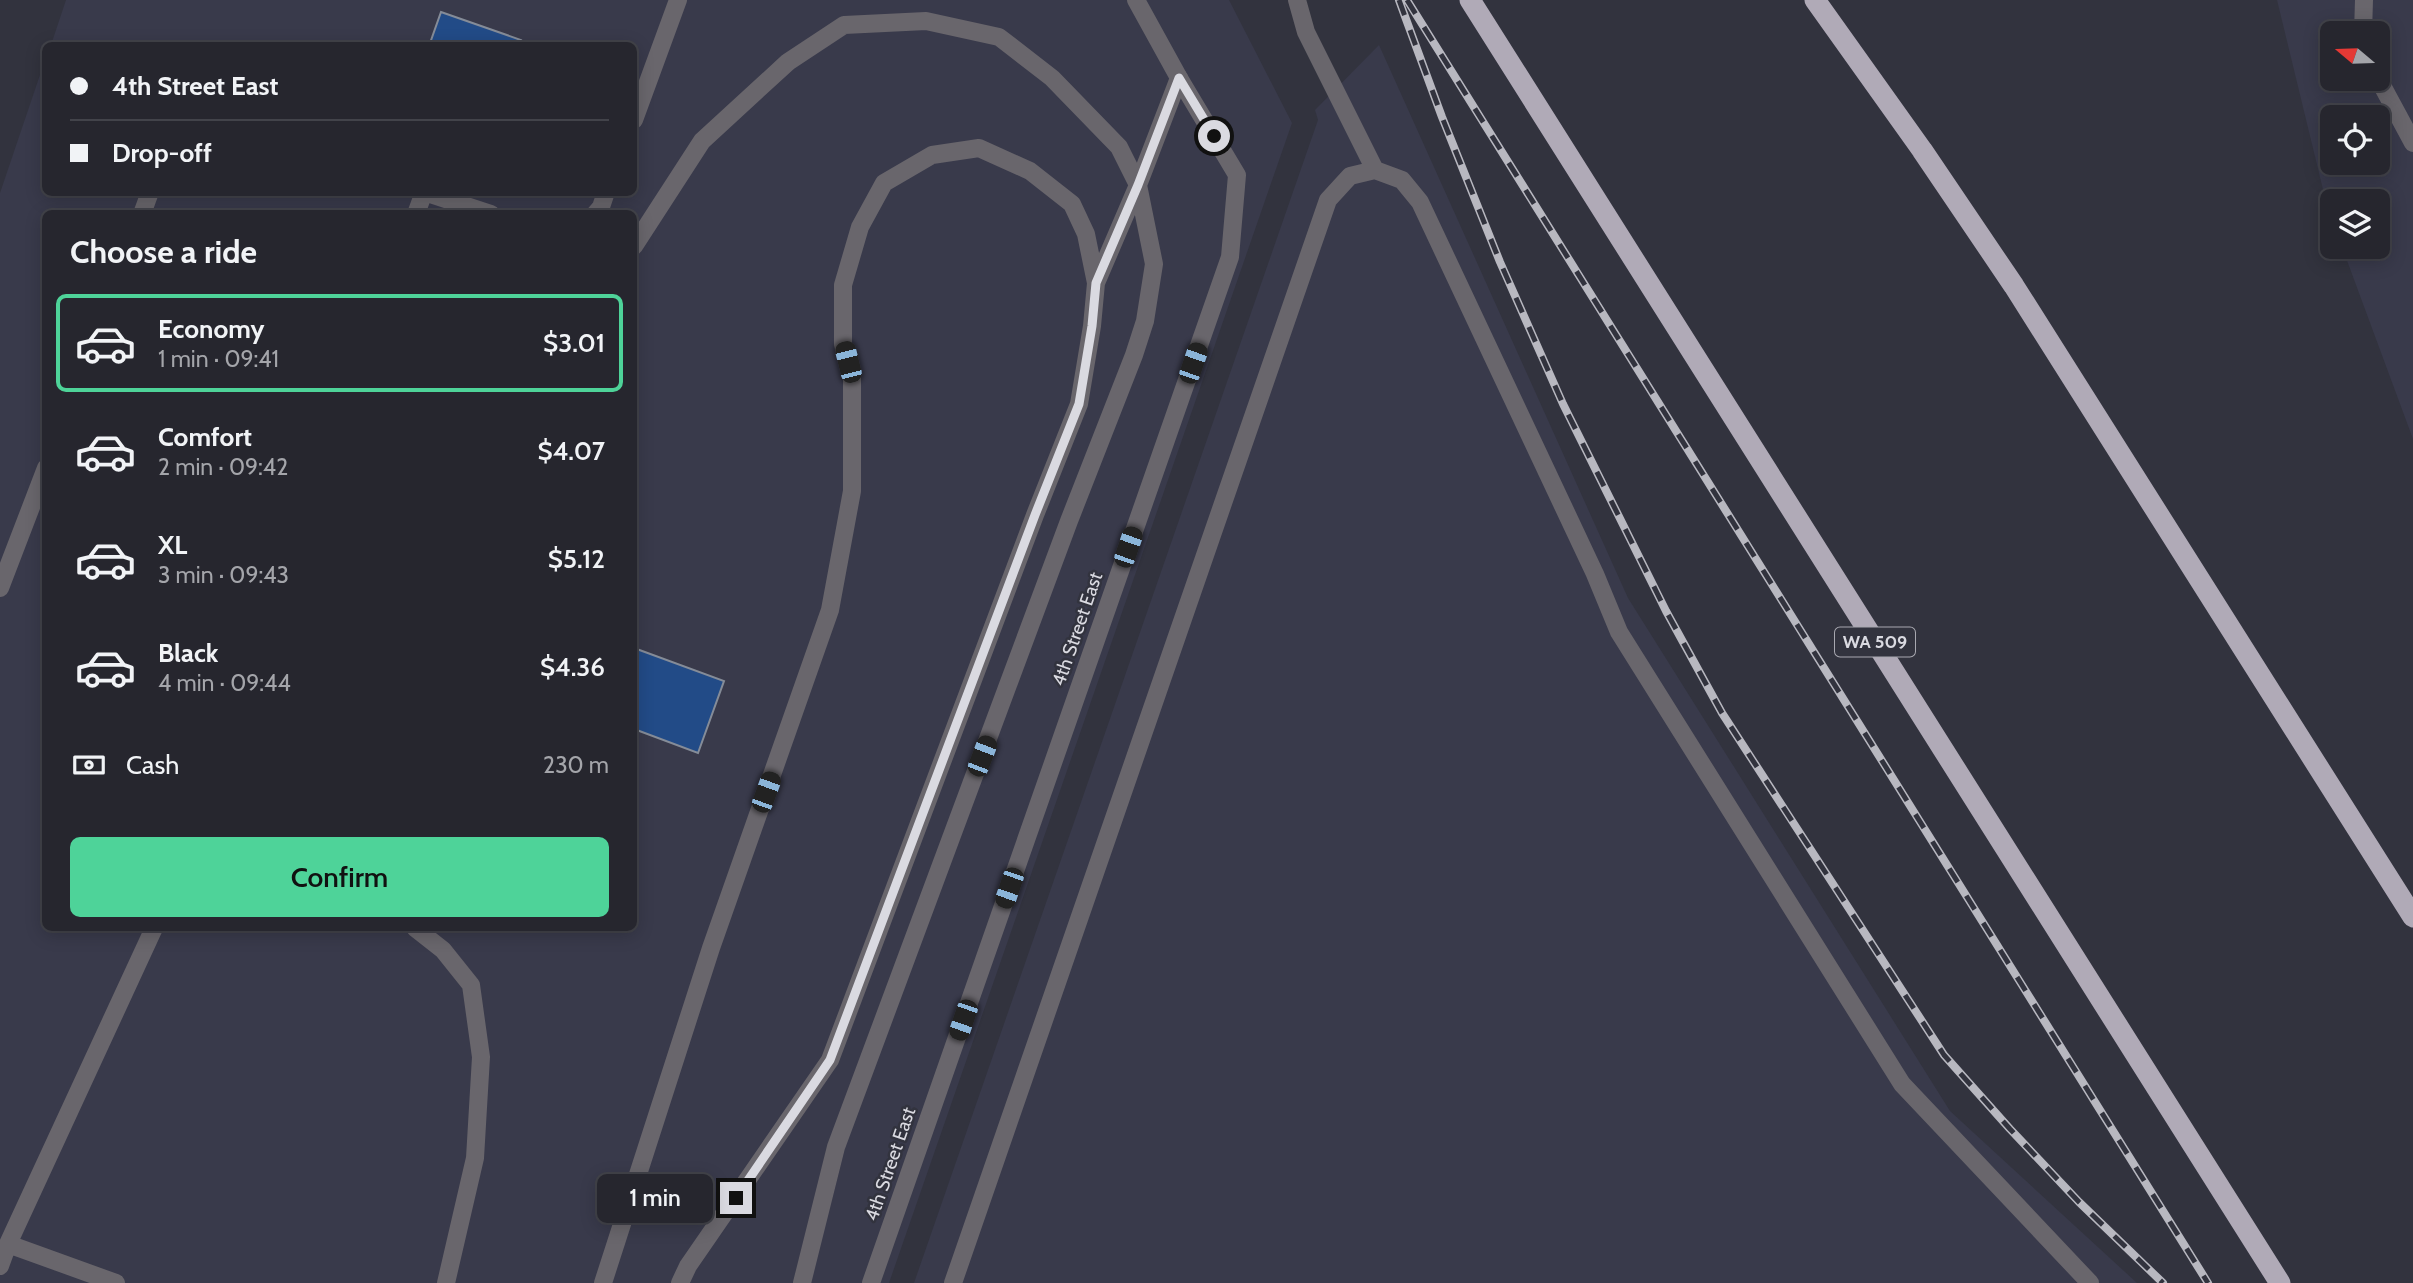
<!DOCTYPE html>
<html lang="en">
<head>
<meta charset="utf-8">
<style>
  :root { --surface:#26262e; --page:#2e2e36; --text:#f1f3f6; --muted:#a4a5aa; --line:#42434a; --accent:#4ed399 }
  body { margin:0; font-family:Cabin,sans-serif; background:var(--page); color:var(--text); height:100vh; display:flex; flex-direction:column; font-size:26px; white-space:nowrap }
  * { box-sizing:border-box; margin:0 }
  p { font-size:23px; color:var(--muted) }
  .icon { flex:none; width:38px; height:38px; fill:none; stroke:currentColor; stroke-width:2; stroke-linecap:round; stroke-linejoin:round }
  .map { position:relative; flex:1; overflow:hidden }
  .side { position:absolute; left:42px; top:210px; width:595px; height:721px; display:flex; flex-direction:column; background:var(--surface); border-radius:10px; box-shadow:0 4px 18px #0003,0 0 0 2px var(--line) }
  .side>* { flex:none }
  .hud { position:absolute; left:42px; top:42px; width:595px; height:154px; border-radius:10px; box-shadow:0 4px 18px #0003,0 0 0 2px var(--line); display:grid; align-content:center; height:154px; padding:0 28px; background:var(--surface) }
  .needle { width:46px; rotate:289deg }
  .buttons { position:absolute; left:2320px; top:21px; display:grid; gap:14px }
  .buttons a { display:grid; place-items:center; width:70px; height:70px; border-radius:10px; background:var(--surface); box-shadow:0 4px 18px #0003,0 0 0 2px var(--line); font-size:35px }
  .end { position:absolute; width:32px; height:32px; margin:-16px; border:9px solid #dadae1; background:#111; box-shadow:0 0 0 4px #111 }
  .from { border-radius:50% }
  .bubble { position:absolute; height:49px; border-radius:10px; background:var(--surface); box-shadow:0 4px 18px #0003,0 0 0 2px var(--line); font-size:23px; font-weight:600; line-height:49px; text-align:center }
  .car { position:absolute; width:21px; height:42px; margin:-21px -10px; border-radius:9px; box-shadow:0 0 5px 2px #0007; background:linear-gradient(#222 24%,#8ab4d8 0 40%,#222 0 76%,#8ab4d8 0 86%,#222 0) }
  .hud b { display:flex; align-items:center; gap:24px; height:66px; font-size:26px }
  .hud b+b { border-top:2px solid var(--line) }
  .hud i { width:18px; height:18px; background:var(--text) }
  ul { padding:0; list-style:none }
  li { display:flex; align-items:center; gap:21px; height:98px; margin:0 14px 10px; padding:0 14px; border:4px solid transparent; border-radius:10px }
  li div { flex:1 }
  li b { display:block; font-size:26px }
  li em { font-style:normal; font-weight:600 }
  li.selected { border-color:var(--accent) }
  li>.icon { width:63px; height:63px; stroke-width:1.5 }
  h2 { padding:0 28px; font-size:32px; line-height:84px }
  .pay { display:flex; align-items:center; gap:18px; height:77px; padding:0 28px; font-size:26px }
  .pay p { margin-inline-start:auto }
  .cta { display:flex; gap:14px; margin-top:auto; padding:14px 28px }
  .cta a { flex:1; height:80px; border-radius:10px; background:var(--accent); color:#111; font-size:28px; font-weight:600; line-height:80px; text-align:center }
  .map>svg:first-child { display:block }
</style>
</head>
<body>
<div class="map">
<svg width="2413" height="1283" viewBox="0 0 2413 1283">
  <rect width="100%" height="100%" fill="#32333e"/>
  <path fill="#393a4b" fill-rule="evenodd" d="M 66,0 L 1229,0 L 1292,123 L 889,1283 L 0,1283 L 0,193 L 45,60 L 46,192 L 634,192 L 634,46 L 51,45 ZM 46,214 L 634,214 L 634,928 L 46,928 Z
    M 2277,0 L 2413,0 L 2413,439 L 2342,247 L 2378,247 L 2378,201 L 2333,201 L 2333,222 L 2327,206 ZM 2333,33 L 2378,33 L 2378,79 L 2333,79 ZM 2333,117 L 2378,117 L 2378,163 L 2333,163 Z
    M 1379,45 L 1628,598 L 1950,1111 L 2137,1283 L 914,1283 L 1318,120 L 1315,110 Z"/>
  <path fill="#224b87" stroke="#858c98" stroke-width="2" d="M 441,12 L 521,40 L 519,46 L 429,46 Z
    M 634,648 L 724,681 L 698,753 L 634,729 Z"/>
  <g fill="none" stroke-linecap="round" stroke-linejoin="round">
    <path stroke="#69666c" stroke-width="18" d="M 1297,0 L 1306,32 L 1375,170
      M 2363,33 L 2364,0
      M 2378,78 L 2413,143
      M 634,120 L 678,0
      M 424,192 L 491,214
      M 142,214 L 150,192
      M 416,214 L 424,192
      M 595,214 L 601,207 L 606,192
      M 634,246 L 702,141 L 788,62 L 844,25 L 926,21 L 999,37 L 1052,78 L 1119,147 L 1138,185 L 1154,264 L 1145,321 L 1134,355 L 1069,521 L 836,1147 L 802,1283
      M 1096,283 L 1138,185 L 1179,78
      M 0,588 L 46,468
      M 415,928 L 443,950 L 471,985 L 481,1057 L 475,1158 L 446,1283
      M 8,1244 L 116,1283
      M 0,1266 L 8,1244 L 154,928
      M 603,1283 L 711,948 L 830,610 L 852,491 L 852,379 L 843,344 L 843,285 L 860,227 L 884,183 L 932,155 L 979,148 L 1030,171 L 1072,204 L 1086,234 L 1096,283 L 1092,326 L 1079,404 L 1035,515 L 830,1060 L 688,1266 L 680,1283
      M 953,1283 L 1328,200 L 1350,176 L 1375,170 L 1402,180 L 1420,202 L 1595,574 L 1619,632 L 1902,1084 L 2090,1283"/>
    <path stroke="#69666c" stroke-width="18" d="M 871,1283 L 1230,257 L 1237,175 L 1179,78 L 1136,0"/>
    <path stroke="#b0aab7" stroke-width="21" d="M 1470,0 L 2280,1283
      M 1815,0 L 1922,150 L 2014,286 L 2413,917"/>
    <defs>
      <path id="rail" d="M 1399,0 L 1442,117 L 1500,262 L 1563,404 L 1666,611 L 1722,713 L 1944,1055 L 2010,1129 L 2079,1202 L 2163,1283
        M 1407,0 L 2208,1283"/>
    </defs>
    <use href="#rail" stroke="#b8b8c0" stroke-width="8"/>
    <use href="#rail" stroke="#32333e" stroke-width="5" stroke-dasharray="16" stroke-linecap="butt"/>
  </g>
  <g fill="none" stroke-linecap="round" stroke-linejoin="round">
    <path stroke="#dadae1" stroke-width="9" d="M 736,1198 L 830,1060 L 1035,515 L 1079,404 L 1092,326 L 1096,283 L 1138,185 L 1179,78 L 1214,136"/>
  </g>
  <g text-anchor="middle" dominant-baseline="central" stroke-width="5" stroke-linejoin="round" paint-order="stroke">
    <rect fill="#32333e" stroke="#a8a8b0" stroke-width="2" x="1835" y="627.5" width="80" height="29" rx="5"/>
    <g font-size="18" font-weight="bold" fill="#dadae1">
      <text x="1875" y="642">WA 509</text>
    </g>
    <g font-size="19" fill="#dadae1" stroke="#32333e">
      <text transform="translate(1077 629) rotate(-71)">4th Street East</text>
      <text transform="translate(890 1164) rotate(-71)">4th Street East</text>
    </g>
  </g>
</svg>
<div class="buttons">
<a><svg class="needle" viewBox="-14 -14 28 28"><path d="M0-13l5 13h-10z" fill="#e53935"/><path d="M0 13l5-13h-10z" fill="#a4a5aa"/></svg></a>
<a><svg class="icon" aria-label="locate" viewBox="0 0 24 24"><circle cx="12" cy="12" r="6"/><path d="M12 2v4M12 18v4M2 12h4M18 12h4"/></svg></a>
<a><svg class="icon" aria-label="layers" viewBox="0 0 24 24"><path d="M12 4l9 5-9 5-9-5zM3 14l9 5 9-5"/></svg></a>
</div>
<i class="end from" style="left:1214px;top:136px"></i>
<i class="end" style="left:736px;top:1198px"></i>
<div class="bubble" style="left:597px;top:1174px;width:116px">1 min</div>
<i class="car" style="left:848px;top:362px;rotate:346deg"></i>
<i class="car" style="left:1193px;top:363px;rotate:19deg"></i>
<i class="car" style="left:1128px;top:547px;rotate:19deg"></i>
<i class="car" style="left:982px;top:756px;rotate:21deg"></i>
<i class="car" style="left:766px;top:792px;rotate:20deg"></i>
<i class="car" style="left:1009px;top:888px;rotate:199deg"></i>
<i class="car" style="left:963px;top:1020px;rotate:199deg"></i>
<div class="hud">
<b><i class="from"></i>4th Street East</b>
<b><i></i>Drop-off</b>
</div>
<section class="side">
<h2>Choose a ride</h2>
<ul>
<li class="selected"><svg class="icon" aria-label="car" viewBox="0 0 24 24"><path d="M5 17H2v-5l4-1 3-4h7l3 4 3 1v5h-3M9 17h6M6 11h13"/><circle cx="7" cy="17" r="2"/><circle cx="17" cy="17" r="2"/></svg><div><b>Economy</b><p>1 min · 09:41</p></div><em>$3.01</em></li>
<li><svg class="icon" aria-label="car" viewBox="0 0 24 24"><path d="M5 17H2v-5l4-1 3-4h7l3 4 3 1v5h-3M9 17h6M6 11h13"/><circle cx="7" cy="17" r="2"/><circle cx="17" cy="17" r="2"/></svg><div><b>Comfort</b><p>2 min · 09:42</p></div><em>$4.07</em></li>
<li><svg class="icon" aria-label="car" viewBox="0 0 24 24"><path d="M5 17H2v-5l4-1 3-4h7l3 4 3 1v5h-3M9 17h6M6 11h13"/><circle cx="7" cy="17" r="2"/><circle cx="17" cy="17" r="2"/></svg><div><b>XL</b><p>3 min · 09:43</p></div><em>$5.12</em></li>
<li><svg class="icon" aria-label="car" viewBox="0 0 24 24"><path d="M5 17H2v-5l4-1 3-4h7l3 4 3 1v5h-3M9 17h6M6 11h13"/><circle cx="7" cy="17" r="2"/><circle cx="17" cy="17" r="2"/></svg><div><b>Black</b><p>4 min · 09:44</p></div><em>$4.36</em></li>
</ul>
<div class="pay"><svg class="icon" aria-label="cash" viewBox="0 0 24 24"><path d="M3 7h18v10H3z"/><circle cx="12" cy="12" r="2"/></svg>Cash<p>230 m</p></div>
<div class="cta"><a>Confirm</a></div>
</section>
</div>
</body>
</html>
